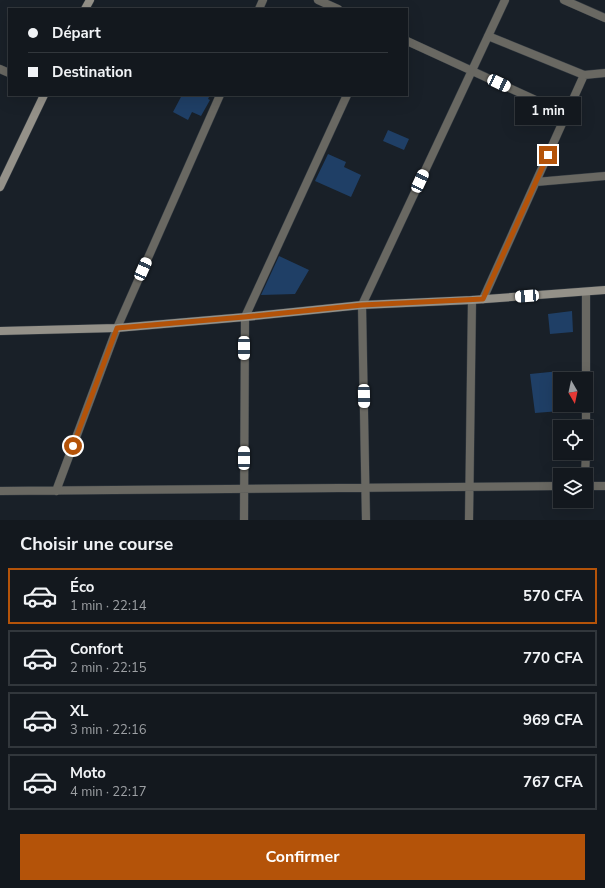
<!DOCTYPE html>
<html lang="fr">
<head>
<meta charset="utf-8">
<style>
  :root { --surface:#13181e; --page:#20252b; --text:#f1f3f6; --muted:#9da0a4; --line:#32373c; --accent:#b45309 }
  body { margin:0; font-family:"Nunito Sans",sans-serif; background:var(--page); color:var(--text); height:100vh; display:flex; flex-direction:column; font-size:15px; white-space:nowrap }
  * { box-sizing:border-box; margin:0 }
  p { font-size:13px; color:var(--muted) }
  .icon { flex:none; width:22px; height:22px; fill:none; stroke:currentColor; stroke-width:2; stroke-linecap:round; stroke-linejoin:round }
  .map { position:relative; height:520px; overflow:hidden }
  .drawer { display:flex; flex-direction:column; background:var(--surface); flex:1 }
  .drawer>* { flex:none }
  .guide { position:absolute; left:8px; top:8px; width:400px; height:88px; border-radius:0px; box-shadow:0 4px 16px #0002,0 0 0 1px var(--line); display:grid; align-content:center; height:88px; padding:0 20px; background:var(--surface) }
  .needle { width:26px; rotate:171deg }
  .controls { position:absolute; left:553px; top:372px; display:grid; gap:8px }
  .controls a { display:grid; place-items:center; width:40px; height:40px; border-radius:0px; background:var(--surface); box-shadow:0 4px 16px #0002,0 0 0 1px var(--line); font-size:20px }
  .end { position:absolute; width:18px; height:18px; margin:-9px; border:5px solid #b45309; background:#fff; box-shadow:0 0 0 2px #fff }
  .from { border-radius:50% }
  .bubble { position:absolute; height:28px; border-radius:0px; background:var(--surface); box-shadow:0 4px 16px #0002,0 0 0 1px var(--line); font-size:13px; font-weight:700; line-height:28px; text-align:center }
  .car { position:absolute; width:12px; height:24px; margin:-12px -6px; border-radius:5px; box-shadow:0 0 3px 1px #0007; background:linear-gradient(#fff 24%,#345 0 40%,#fff 0 76%,#345 0 86%,#fff 0) }
  .guide b { display:flex; align-items:center; gap:14px; height:38px; font-size:15px }
  .guide b+b { border-top:1px solid var(--line) }
  .guide i { width:10px; height:10px; background:var(--text) }
  ul { padding:0; list-style:none }
  li { display:flex; align-items:center; gap:12px; height:56px; margin:0 8px 6px; padding:0 12px; border:2px solid var(--line); border-radius:0px }
  li div { flex:1 }
  li b { display:block; font-size:15px }
  li em { font-style:normal; font-weight:700 }
  li.selected { border-color:var(--accent) }
  li>.icon { width:36px; height:36px; stroke-width:1.5 }
  h2 { padding:0 20px; font-size:18px; line-height:48px }
  .primary-button { display:flex; gap:8px; margin-top:auto; padding:8px 20px }
  .primary-button a { flex:1; height:46px; border-radius:0px; background:var(--accent); color:#fff; font-size:16px; font-weight:700; line-height:46px; text-align:center }
  .map>svg:first-child { display:block }
</style>
</head>
<body>
<div class="map">
<svg width="605" height="520" viewBox="0 0 605 520">
  <rect width="100%" height="100%" fill="#192028"/>
  <path fill="#1f3f66" d="M 182,95 L 210,95 L 208,99 L 210,100 L 201,116 L 192,112 L 188,120 L 173,112 Z
    M 388,130 L 409,139 L 404,150 L 383,141 Z
    M 328,154 L 346,162 L 344,167 L 361,175 L 351,197 L 315,181 Z
    M 279,256 L 309,270 L 295,294 L 261,295 Z
    M 572,311 L 573,332 L 550,334 L 548,314 Z
    M 560,371 L 560,411 L 535,413 L 530,374 Z"/>
  <g fill="none" stroke-linecap="round" stroke-linejoin="round">
    <defs>
      <path id="street" d="M 318,0 L 338,9
        M 564,0 L 605,18
        M 259,9 L 263,0
        M 488,36 L 584,75 L 605,73
        M 407,41 L 566,114
        M 0,69 L 9,73
        M 536,182 L 605,176
        M 483,299 L 584,75
        M 586,379 L 586,292
        M 586,427 L 586,405
        M 585,475 L 586,453
        M 586,486 L 605,486
        M 0,491 L 560,486
        M 56,491 L 117,328 L 220,95
        M 244,520 L 245,317 L 347,95
        M 366,520 L 362,305 L 505,0
        M 469,520 L 472,300"/>
      <path id="secondary" d="M 85,9 L 90,0
        M 0,187 L 44,95
        M 0,331 L 117,328 L 245,317 L 362,305 L 472,300 L 605,290"/>
    </defs>
    <use href="#street" stroke="#343b42" stroke-width="9"/>
    <use href="#secondary" stroke="#343b42" stroke-width="9"/>
    <use href="#street" stroke="#696862" stroke-width="8"/>
    <use href="#secondary" stroke="#949189" stroke-width="8"/>
  </g>
  <g fill="none" stroke-linecap="round" stroke-linejoin="round">
    <path stroke="#b45309" stroke-width="5" d="M 73,446 L 117,328 L 244,317 L 362,305 L 483,299 L 548,155"/>
  </g>
</svg>
<div class="controls">
<a><svg class="needle" viewBox="-14 -14 28 28"><path d="M0-13l5 13h-10z" fill="#e53935"/><path d="M0 13l5-13h-10z" fill="#9da0a4"/></svg></a>
<a><svg class="icon" aria-label="locate" viewBox="0 0 24 24"><circle cx="12" cy="12" r="6"/><path d="M12 2v4M12 18v4M2 12h4M18 12h4"/></svg></a>
<a><svg class="icon" aria-label="layers" viewBox="0 0 24 24"><path d="M12 4l9 5-9 5-9-5zM3 14l9 5 9-5"/></svg></a>
</div>
<i class="end from" style="left:73px;top:446px"></i>
<i class="end" style="left:548px;top:155px"></i>
<div class="bubble" style="left:515px;top:97px;width:66px">1 min</div>
<i class="car" style="left:499px;top:83px;rotate:115deg"></i>
<i class="car" style="left:420px;top:181px;rotate:25deg"></i>
<i class="car" style="left:143px;top:269px;rotate:24deg"></i>
<i class="car" style="left:527px;top:296px;rotate:266deg"></i>
<i class="car" style="left:244px;top:348px;rotate:180deg"></i>
<i class="car" style="left:364px;top:396px;rotate:179deg"></i>
<i class="car" style="left:244px;top:458px;rotate:0deg"></i>
<div class="guide">
<b><i class="from"></i>Départ</b>
<b><i></i>Destination</b>
</div>
</div>
<section class="drawer">
<h2>Choisir une course</h2>
<ul>
<li class="selected"><svg class="icon" aria-label="car" viewBox="0 0 24 24"><path d="M5 17H2v-5l4-1 3-4h7l3 4 3 1v5h-3M9 17h6M6 11h13"/><circle cx="7" cy="17" r="2"/><circle cx="17" cy="17" r="2"/></svg><div><b>Éco</b><p>1 min · 22:14</p></div><em>570 CFA</em></li>
<li><svg class="icon" aria-label="car" viewBox="0 0 24 24"><path d="M5 17H2v-5l4-1 3-4h7l3 4 3 1v5h-3M9 17h6M6 11h13"/><circle cx="7" cy="17" r="2"/><circle cx="17" cy="17" r="2"/></svg><div><b>Confort</b><p>2 min · 22:15</p></div><em>770 CFA</em></li>
<li><svg class="icon" aria-label="car" viewBox="0 0 24 24"><path d="M5 17H2v-5l4-1 3-4h7l3 4 3 1v5h-3M9 17h6M6 11h13"/><circle cx="7" cy="17" r="2"/><circle cx="17" cy="17" r="2"/></svg><div><b>XL</b><p>3 min · 22:16</p></div><em>969 CFA</em></li>
<li><svg class="icon" aria-label="car" viewBox="0 0 24 24"><path d="M5 17H2v-5l4-1 3-4h7l3 4 3 1v5h-3M9 17h6M6 11h13"/><circle cx="7" cy="17" r="2"/><circle cx="17" cy="17" r="2"/></svg><div><b>Moto</b><p>4 min · 22:17</p></div><em>767 CFA</em></li>
</ul>
<div class="primary-button"><a>Confirmer</a></div>
</section>
</body>
</html>
